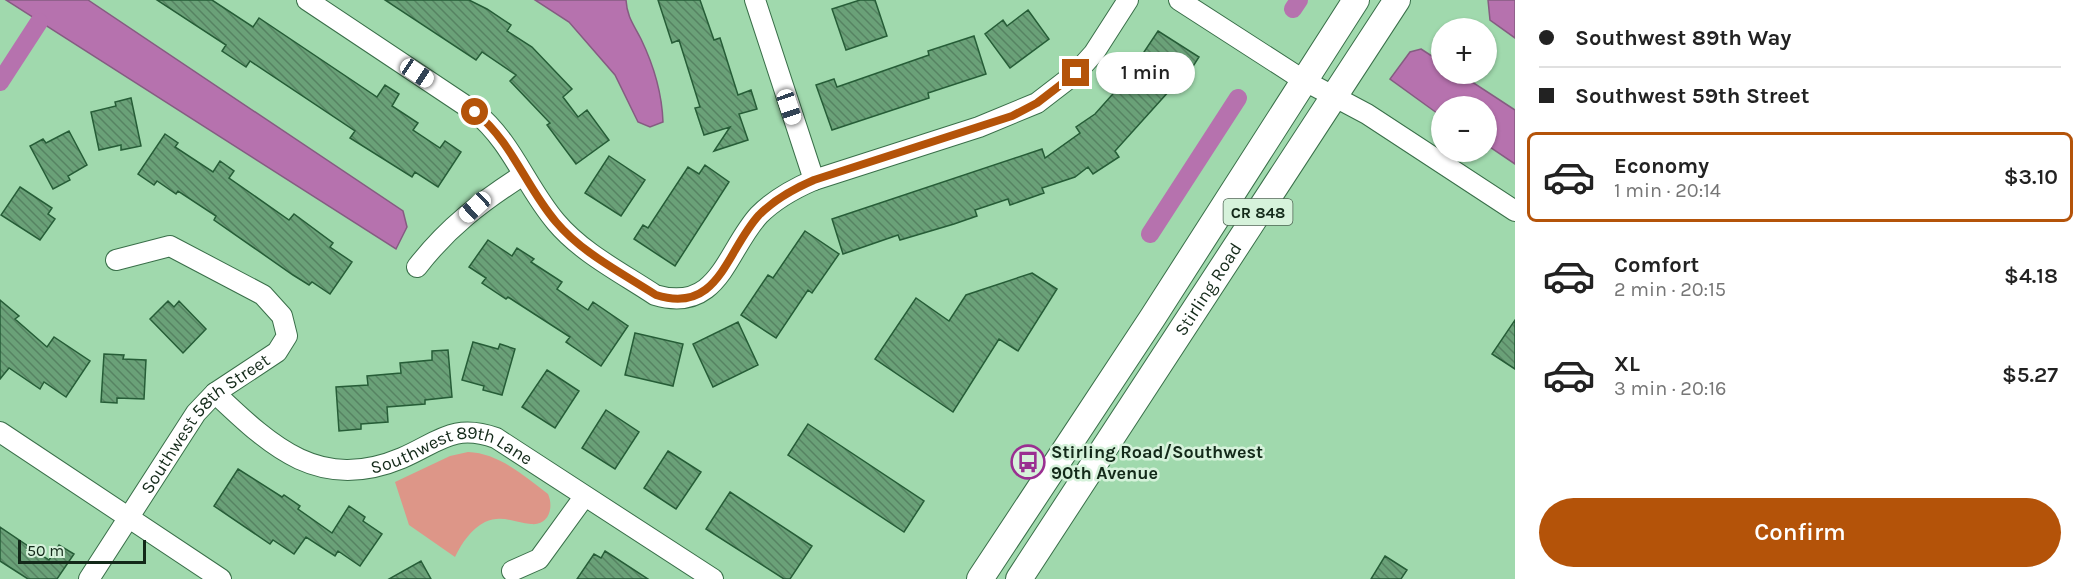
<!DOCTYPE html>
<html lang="en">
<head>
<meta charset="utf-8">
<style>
  :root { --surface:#fff; --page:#f2f2f2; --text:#222; --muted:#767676; --line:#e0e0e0; --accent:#b45309 }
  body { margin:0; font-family:Karla,sans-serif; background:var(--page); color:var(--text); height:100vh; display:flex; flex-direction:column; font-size:22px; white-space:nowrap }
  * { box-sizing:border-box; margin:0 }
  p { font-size:20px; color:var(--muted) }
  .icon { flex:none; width:33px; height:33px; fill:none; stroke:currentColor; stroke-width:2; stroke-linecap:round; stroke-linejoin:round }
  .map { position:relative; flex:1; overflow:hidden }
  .panel { display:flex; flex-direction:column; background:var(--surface); width:570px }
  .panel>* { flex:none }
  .hud { display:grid; align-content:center; height:132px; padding:0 24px; background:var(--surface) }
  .controls { position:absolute; left:1431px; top:18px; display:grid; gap:12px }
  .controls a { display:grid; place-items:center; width:66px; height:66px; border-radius:50%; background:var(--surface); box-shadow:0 2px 4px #0004; font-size:30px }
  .scale { position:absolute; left:18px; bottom:15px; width:128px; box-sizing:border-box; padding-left:6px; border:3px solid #132919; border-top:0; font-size:16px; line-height:21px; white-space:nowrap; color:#132919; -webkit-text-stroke:4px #d6f2db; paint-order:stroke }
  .end { position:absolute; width:27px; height:27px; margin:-14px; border:8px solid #b45309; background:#fff; box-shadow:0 0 0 3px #fff }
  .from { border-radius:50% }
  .bubble { position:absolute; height:42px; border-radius:21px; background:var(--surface); box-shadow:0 2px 4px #0004; font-size:20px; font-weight:600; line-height:42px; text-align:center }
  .car { position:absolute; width:18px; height:36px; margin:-18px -9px; border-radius:8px; box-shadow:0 0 4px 2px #0007; background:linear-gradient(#fff 24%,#345 0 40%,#fff 0 76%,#345 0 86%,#fff 0) }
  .hud b { display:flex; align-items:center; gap:21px; height:57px; font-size:22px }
  .hud b+b { border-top:2px solid var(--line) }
  .hud i { width:15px; height:15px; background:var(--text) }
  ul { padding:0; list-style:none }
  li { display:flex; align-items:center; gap:18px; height:90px; margin:0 12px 9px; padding:0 12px; border:3px solid transparent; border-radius:9px }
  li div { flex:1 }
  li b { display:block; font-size:22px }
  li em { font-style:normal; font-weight:600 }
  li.active { border-color:var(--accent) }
  li>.icon { width:54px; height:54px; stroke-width:1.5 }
  .cta { display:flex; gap:12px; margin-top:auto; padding:12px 24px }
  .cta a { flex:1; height:69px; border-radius:36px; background:var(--accent); color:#fff; font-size:24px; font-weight:600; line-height:69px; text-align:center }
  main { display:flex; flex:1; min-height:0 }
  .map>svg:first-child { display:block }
</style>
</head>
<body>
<main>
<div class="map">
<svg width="1515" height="579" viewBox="0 0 1515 579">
  <defs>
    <pattern id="building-back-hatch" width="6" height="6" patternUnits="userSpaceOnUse" patternTransform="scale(1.5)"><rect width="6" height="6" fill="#6aa178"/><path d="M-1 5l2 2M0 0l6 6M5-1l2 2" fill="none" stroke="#568362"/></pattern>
  </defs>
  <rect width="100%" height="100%" fill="#a0d9ad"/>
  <path fill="#dd9688" d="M 468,452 C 499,453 524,476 548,494 C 554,507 549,526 531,524 C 515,523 502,514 485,522 C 471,529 462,543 455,557 L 409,525 L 395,482 L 450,456 Z"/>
  <path fill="#b672ae" stroke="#855c81" stroke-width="1.5" d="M 6,0 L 88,0 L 403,211 L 407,227 L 396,249 Z
    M 535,0 L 626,0 C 627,17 634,25 641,39 C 654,66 662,93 663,122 L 650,127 L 638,122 L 615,75 L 569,22 Z
    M 1488,0 L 1515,0 L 1515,38 L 1490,20 Z
    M 1421,49 L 1441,62 L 1442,74 L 1460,74 L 1515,110 L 1515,164 L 1487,145 L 1486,106 L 1442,106 L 1441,116 L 1390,79 L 1410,52 Z"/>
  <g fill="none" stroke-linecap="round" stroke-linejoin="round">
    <path stroke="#b672ae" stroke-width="18" d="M 1293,9 L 1299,0
      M 0,82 L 39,22
      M 1150,234 L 1238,98"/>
  </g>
  <path fill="url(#building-back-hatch)" stroke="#265d37" stroke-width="1.5" d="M 157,0 L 212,0 L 253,27 L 259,18 L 377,97 L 385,85 L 399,94 L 392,106 L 418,123 L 413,130 L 440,148 L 445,141 L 461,152 L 438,187 L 415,172 L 412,177 L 350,138 L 355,131 L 250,61 L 246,67 L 222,51 L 226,45 Z
    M 385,0 L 469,0 L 487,9 L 511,25 L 507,31 L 532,47 L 572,89 L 563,97 L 578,117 L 587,110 L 609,140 L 576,164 L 547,125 L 550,123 L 510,81 L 516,75 L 482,52 L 476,60 Z
    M 658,0 L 700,0 L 714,40 L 720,38 L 738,95 L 751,90 L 757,109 L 739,114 L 748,140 L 714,151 L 730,127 L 704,135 L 695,108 L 700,107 L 679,40 L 672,43 Z
    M 860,0 L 875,0 L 887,36 L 846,50 L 832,9 Z
    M 1028,10 L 1049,39 L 1010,68 L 985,34 L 1003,20 L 1007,26 Z
    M 1158,31 L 1199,57 L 1190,71 L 1184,68 L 1170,90 L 1115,151 L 1119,157 L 1093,174 L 1088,167 L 1075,177 L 1042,188 L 1044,193 L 1010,205 L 1008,199 L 975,210 L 977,216 L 954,224 L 900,240 L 898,235 L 843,254 L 832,219 L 1042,149 L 1045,158 L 1080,133 L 1076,127 L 1095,114 L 1136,68 L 1134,67 Z
    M 974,36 L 986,74 L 928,93 L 929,98 L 832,130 L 816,85 L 834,79 L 837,87 L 929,55 L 928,51 Z
    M 131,98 L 141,146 L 121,150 L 121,145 L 99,150 L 91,112 L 116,106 L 115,102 Z
    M 69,131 L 87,165 L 68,176 L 70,180 L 53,189 L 30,146 L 43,139 L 46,143 Z
    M 165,134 L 178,143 L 175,147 L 213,172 L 220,161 L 234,171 L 229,178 L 289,220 L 294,214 L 333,243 L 330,247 L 352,262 L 330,294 L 312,282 L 309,285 L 293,275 L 214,220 L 216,216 L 178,191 L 176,194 L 157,181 L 154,185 L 138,174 Z
    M 609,156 L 645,180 L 621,216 L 585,193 Z
    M 705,165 L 729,182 L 675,266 L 634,239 L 643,225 L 648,228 L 688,167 L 699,174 Z
    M 20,187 L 52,208 L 48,214 L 55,219 L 40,240 L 1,215 Z
    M 805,231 L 839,254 L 812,293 L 808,290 L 776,338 L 741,315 L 768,275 L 773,278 Z
    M 488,240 L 512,256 L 517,248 L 534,259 L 531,262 L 562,282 L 557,289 L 588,310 L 593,302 L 628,326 L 601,366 L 566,342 L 570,337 L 508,297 L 506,299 L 482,283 L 486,278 L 469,267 Z
    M 1032,273 L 1057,289 L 1018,351 L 999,339 L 953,412 L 875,359 L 916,298 L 949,321 L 966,295 Z
    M 0,300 L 19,316 L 15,319 L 47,347 L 54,337 L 90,361 L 66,397 L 44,382 L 40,389 L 9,368 L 0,379 Z
    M 168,301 L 174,307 L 179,301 L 206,329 L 183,353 L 150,319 Z
    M 1515,320 L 1515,369 L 1492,354 Z
    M 738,322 L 758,365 L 713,387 L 693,344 Z
    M 635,333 L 683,344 L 673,386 L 625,375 Z
    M 473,342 L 498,349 L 500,344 L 515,349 L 502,395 L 483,390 L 484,386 L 462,380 Z
    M 448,350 L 452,397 L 425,400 L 425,404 L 387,407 L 388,422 L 361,424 L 361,429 L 339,431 L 336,387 L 368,385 L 367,376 L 401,373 L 400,363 L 432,360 L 432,351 Z
    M 104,354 L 124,355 L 123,359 L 146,360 L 144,399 L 117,398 L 117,403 L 101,402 Z
    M 547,370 L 579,391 L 555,428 L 522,407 Z
    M 606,410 L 639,432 L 615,469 L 582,448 Z
    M 808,424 L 924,501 L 904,532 L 788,455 Z
    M 668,451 L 701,472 L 676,509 L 644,488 Z
    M 238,469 L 282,497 L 284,495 L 300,506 L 298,509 L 332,533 L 349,506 L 365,517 L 363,521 L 382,534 L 360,566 L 338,551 L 335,556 L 306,537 L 294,554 L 273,540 L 270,544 L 214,506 Z
    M 730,492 L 812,546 L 790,579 L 784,579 L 706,529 Z
    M 0,527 L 49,560 L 59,545 L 74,554 L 57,579 L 28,579 L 0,561 Z
    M 605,551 L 648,579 L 577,579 L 594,554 L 601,558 Z
    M 1385,556 L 1407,570 L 1401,579 L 1371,579 Z
    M 421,561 L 431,579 L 389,579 Z"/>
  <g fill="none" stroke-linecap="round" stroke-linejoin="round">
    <defs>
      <g id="minor">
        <path d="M 307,0 L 475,112 C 512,142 526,187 556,222 C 582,253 622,273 655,295 C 719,314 726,251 759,215 C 775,199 793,189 814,180 L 979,127 L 1037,103 L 1076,73 L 1094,53 L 1128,0"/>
        <path d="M 755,0 L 814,180"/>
        <path d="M 1179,0 L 1303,80 L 1367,114 L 1515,211"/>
        <path d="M 417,267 C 448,227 481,202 523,175"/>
        <path id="s1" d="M 215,393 C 271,446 319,493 402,458 C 439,442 453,423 496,438 L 713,579"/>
        <path d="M 0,432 L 221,579"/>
        <path d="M 512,571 L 539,559 L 584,497"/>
        <path id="s2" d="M 89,579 L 196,413 L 215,393 L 277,352 L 287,336 L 282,316 L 263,295 L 170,246 L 116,260"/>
      </g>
      <g id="major">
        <path d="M 980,579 L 1153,317 L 1356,0"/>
        <path id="s3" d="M 1019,579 L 1397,0"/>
      </g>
    </defs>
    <use href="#minor" stroke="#396f49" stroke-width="22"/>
    <use href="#major" stroke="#396f49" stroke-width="28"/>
    <use href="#minor" stroke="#fff" stroke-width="20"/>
    <use href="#major" stroke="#fff" stroke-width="26"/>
  </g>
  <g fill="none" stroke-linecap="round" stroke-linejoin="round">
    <path stroke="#b45309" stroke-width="8" d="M 475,112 C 512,142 526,187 556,222 C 582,253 622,273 656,295 C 719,315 726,251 759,215 C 775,199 793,189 814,180 L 1012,116 L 1037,103 L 1076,73"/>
  </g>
  <defs>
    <symbol id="bus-ring" viewBox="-11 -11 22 22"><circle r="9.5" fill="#d6f2db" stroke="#9a2f91" stroke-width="1.5"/><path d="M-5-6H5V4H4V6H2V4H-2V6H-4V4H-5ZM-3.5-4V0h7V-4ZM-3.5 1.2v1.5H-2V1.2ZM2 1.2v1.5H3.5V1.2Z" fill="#9a2f91"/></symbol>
  </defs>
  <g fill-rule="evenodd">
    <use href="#bus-ring" x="1009" y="443" width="38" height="38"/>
  </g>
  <g text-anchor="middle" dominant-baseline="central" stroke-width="5" stroke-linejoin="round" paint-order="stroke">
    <rect fill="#d6f2db" stroke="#4e6553" stroke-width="1.5" x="1223.5" y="199" width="69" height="26" rx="4.5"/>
    <g font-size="16" font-weight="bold" fill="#132919">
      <text x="1258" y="212">CR 848</text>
    </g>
    <g font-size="18" fill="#132919" stroke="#d6f2db">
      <text stroke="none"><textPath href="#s3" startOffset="346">Stirling Road</textPath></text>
      <text stroke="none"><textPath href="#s2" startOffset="196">Southwest 58th Street</textPath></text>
      <text stroke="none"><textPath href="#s1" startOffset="268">Southwest 89th Lane</textPath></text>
    </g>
    <g font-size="18" font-weight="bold" fill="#132919" stroke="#d6f2db" text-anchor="start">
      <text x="1051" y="452">Stirling Road/Southwest<tspan x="1051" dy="21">90th Avenue</tspan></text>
    </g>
  </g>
</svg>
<div class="controls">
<a>+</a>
<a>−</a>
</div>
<div class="scale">50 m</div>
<i class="end from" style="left:475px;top:112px"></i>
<i class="end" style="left:1076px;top:73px"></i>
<div class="bubble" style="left:1096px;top:52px;width:99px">1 min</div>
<i class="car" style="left:417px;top:73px;rotate:124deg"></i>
<i class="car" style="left:789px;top:107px;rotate:161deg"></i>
<i class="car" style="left:475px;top:207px;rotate:227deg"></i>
</div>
<section class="panel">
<div class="hud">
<b><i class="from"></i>Southwest 89th Way</b>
<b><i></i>Southwest 59th Street</b>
</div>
<ul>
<li class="active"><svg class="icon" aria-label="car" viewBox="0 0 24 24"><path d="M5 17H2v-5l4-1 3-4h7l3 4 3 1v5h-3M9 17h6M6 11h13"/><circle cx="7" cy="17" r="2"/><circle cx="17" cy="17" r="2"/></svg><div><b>Economy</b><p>1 min · 20:14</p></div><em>$3.10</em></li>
<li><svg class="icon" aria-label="car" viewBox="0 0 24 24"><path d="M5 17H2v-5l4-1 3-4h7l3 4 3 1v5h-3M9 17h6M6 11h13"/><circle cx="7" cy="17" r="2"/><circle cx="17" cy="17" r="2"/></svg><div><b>Comfort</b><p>2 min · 20:15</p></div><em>$4.18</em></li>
<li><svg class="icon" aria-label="car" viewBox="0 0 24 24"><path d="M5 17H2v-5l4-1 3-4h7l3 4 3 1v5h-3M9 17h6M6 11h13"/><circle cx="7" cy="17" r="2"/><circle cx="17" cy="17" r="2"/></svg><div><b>XL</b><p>3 min · 20:16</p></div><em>$5.27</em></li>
</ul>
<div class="cta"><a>Confirm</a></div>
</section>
</main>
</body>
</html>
